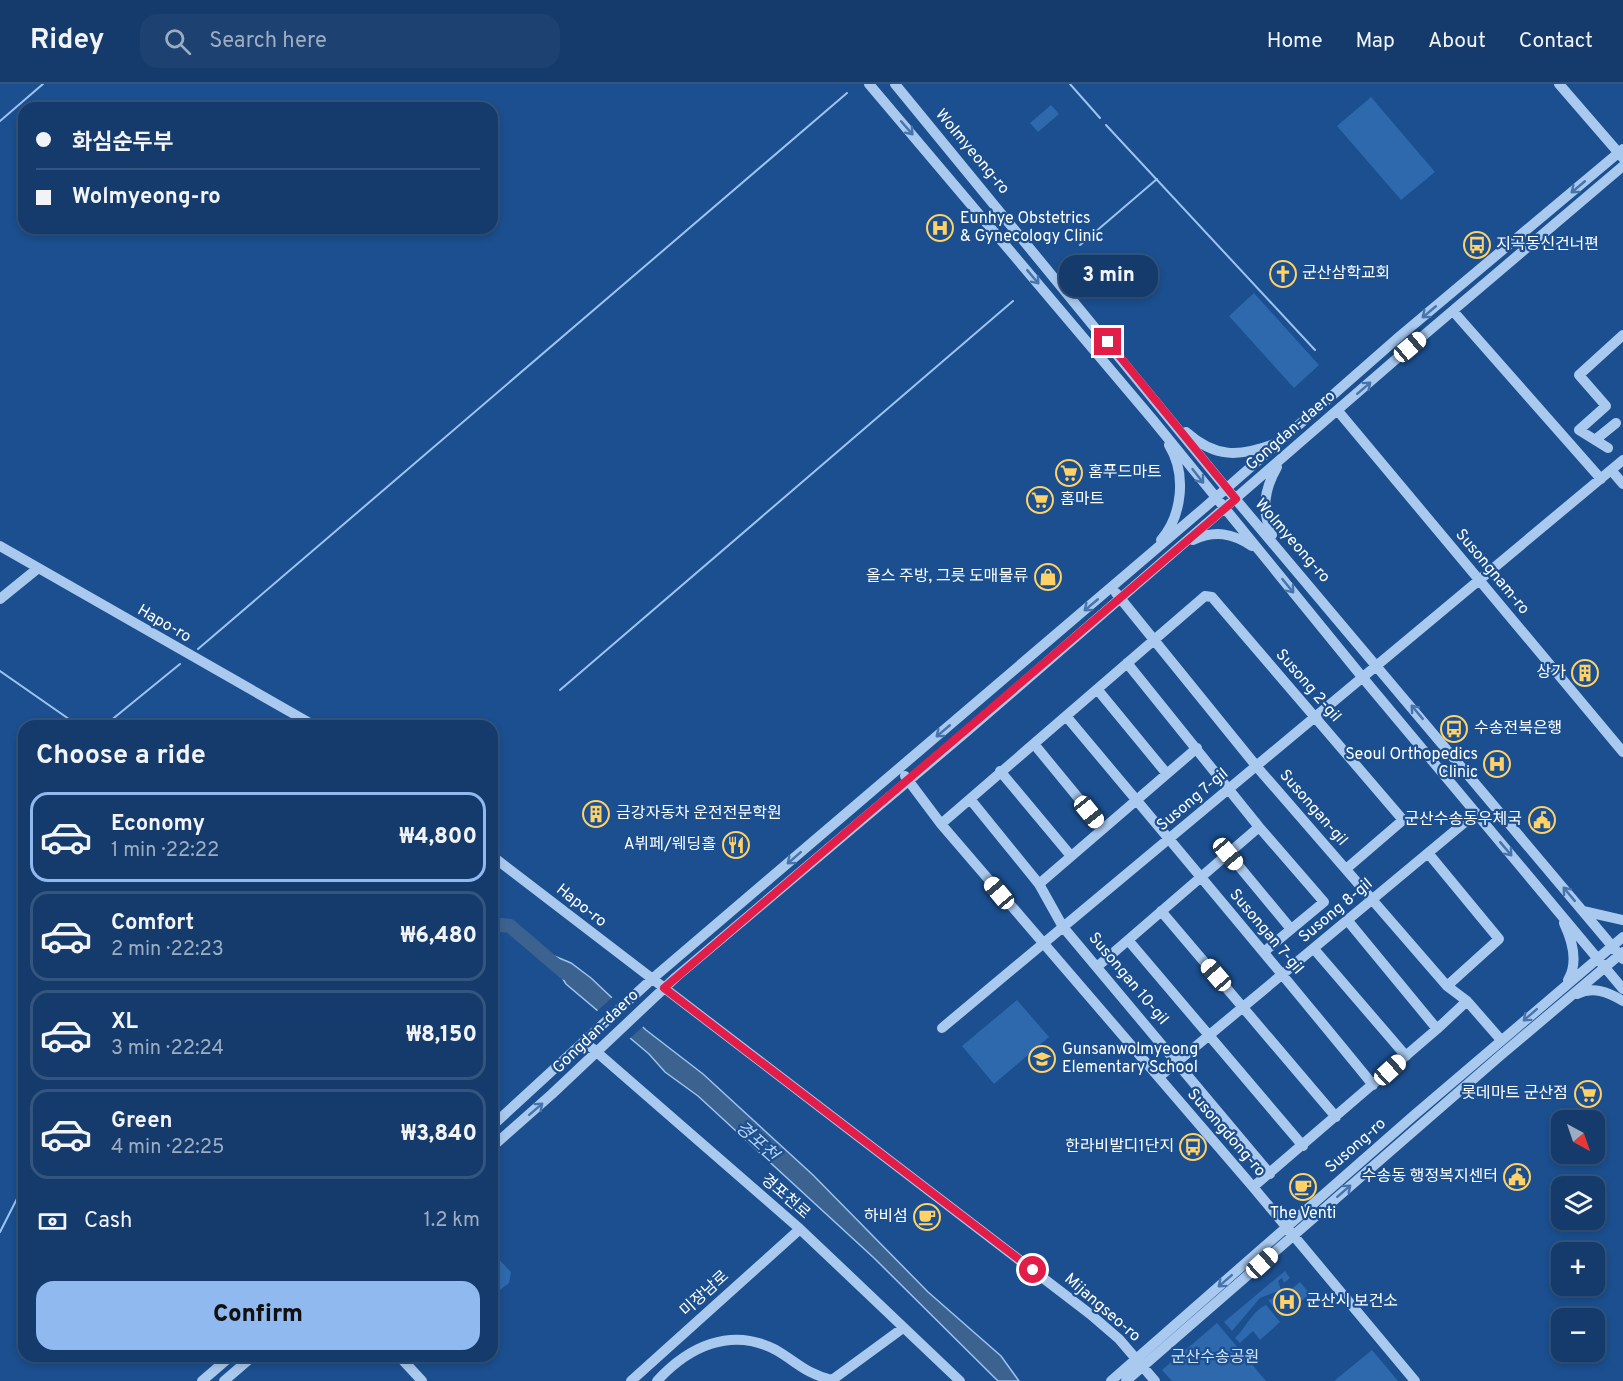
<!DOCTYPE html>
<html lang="en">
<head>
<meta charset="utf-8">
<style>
  :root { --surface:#143b6b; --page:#1d4271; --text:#f1f3f6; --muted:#9dadc1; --line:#33557e; --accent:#90b9f0 }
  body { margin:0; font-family:Overpass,"Noto Sans KR",sans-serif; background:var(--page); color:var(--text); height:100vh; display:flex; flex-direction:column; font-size:22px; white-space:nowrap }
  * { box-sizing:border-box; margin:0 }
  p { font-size:20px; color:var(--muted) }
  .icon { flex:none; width:33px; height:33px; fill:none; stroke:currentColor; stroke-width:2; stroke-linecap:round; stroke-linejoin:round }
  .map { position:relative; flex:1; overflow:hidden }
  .sheet { position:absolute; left:18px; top:636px; width:480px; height:642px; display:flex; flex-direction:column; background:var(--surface); border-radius:18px; box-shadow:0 3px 9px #0003,0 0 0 2px var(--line) }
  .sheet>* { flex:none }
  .guide { position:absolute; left:18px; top:18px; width:480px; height:132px; border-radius:18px; box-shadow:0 3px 9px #0003,0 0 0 2px var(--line); display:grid; align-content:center; height:132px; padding:0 18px; background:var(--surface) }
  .needle { width:39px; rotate:140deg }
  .tools { position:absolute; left:1551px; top:1026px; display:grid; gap:12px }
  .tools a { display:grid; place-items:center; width:54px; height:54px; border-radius:12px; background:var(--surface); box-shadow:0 3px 9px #0003,0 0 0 2px var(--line); font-size:30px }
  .end { position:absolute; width:27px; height:27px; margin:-14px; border:8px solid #e11d48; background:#fff; box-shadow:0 0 0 3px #fff }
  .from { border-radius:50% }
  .bubble { position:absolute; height:42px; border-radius:18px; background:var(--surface); box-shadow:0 3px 9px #0003,0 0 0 2px var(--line); font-size:20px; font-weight:800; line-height:42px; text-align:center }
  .car { position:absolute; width:18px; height:36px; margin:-18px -9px; border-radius:8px; box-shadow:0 0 4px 2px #0007; background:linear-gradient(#fff 24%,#345 0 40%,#fff 0 76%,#345 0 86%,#fff 0) }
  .guide b { display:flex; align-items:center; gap:21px; height:57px; font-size:22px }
  .guide b+b { border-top:2px solid var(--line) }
  .guide i { width:15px; height:15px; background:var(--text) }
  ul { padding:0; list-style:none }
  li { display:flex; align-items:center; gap:18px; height:90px; margin:0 12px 9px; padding:0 6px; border:3px solid var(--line); border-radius:18px }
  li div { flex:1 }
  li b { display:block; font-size:22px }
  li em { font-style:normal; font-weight:800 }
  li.active { border-color:var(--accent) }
  li>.icon { width:54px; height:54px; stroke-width:1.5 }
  h2 { padding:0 18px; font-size:27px; line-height:72px }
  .pay { display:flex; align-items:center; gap:15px; height:66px; padding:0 18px; font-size:22px }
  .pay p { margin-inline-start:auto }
  .button { display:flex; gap:12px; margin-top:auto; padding:12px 18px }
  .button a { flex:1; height:69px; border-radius:18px; background:var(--accent); color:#111; font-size:24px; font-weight:800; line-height:69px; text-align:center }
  header { display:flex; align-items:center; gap:36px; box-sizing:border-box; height:84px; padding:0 30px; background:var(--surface); border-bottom:2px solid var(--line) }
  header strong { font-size:28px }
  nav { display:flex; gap:33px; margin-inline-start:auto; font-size:21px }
  .search { width:420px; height:54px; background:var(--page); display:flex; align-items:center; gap:15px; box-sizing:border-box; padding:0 21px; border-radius:18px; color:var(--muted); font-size:22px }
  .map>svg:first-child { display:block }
</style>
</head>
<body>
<header>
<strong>Ridey</strong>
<div class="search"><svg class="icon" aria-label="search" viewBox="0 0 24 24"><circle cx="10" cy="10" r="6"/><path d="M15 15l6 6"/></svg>Search here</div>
<nav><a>Home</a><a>Map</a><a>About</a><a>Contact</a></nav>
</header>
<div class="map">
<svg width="1623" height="1297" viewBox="0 0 1623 1297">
  <rect width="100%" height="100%" fill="#1b4f8f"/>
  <path fill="#2e69ad" d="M 1371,13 L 1435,88 L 1401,116 L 1337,42 Z
    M 1051,21 L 1059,30 L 1038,48 L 1030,39 Z
    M 1254,209 L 1319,281 L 1294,304 L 1229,232 Z
    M 1017,916 L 1049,953 L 994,1000 L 962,962 Z
    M 492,1168 L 511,1188 L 509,1199 L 492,1212 Z
    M 1285,1187 L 1290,1194 L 1284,1199 L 1282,1194 L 1278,1197 L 1281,1206 L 1260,1214 L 1232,1247 L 1224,1238 Z
    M 1300,1198 L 1310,1210 L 1294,1223 L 1289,1207 Z
    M 1282,1212 L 1288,1228 L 1282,1233 L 1268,1216 Z
    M 1266,1221 L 1280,1238 L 1260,1256 L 1253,1247 L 1240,1259 L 1235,1254 C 1246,1244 1252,1227 1266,1221 Z
    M 1217,1239 L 1266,1297 L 1172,1297 L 1162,1286 Z
    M 1372,1266 L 1398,1297 L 1334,1297 Z"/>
  <path fill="#3c6290" stroke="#9cc4f0" stroke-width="1.5" d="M 547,869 L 571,879 L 591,894 L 646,946 L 703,990 L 813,1091 L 928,1208 L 1001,1272 L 1019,1297 L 998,1297 L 874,1174 L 698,1012 L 665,988 L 649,970 L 566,900 Z"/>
  <path fill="#1b4f8f" d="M 615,911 L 645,941 L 627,957 L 596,928 Z"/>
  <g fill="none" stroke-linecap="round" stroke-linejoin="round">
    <path stroke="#9cc4f0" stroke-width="2" d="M 1070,0 L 1100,34
      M 0,37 L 43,0
      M 1106,41 L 1315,266
      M 1080,161 L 1157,95
      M 198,565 L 847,9
      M 0,587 L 79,642
      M 560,606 L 1013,217
      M 104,642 L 180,580
      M 0,1148 L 24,1101"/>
    <path stroke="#3c6290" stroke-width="14" d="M 492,840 L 510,842 L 565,889"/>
    <path stroke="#a9c9ee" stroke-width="10" d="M 869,0 L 1153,336 L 1363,594 L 1623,905
      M 895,0 L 1227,405 L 1623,875
      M 1559,0 L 1623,74
      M 1453,227 L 1601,395
      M 1338,327 L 1623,668
      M 1186,348 C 1215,374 1239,373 1274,360
      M 1595,356 L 1616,339
      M 1608,364 L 1579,346 L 1606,322 L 1579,291 L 1623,251
      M 1611,386 L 1623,400
      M 1272,451 C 1261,426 1264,406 1277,383
      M 1161,456 C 1182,432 1187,390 1169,361
      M 1193,456 C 1215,446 1232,449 1252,462
      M 0,462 L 315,642
      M 1116,509 L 1257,683 L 1447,902 L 1467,917 L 1501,956
      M 0,515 L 37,485
      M 1127,579 L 1259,743 L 1324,818 L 1265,867
      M 1097,605 L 1167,690
      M 1066,632 C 1169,755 1272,877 1373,1001
      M 1034,660 L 1103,744
      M 1000,687 L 1071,772
      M 905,692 L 941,740 L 1253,1103 L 1415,1297
      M 970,715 L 1039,800 L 1063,843 L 1270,1090
      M 941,740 L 1205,512 L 1212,513 L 1403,736 L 1346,785
      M 1228,769 L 1291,845
      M 1428,769 L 1499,855 L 1447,902
      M 492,772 L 1090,1230 L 1119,1255 L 1155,1297
      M 1039,800 L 1197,664
      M 1161,827 L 1336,1033
      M 1583,827 L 1623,836
      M 1348,837 L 1437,945
      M 1564,839 C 1572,856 1579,878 1568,896
      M 1128,856 L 1303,1062
      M 1314,865 L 1406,972
      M 1098,882 L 1259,743
      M 1577,910 C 1593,902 1608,908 1623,917
      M 942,944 L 1623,376
      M 592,964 L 800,1145 L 960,1297
      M 1159,993 L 1476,729
      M 492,1042 L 652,895 L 1204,424 L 1400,252 L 1623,65
      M 492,1063 L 552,1010 L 676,893 L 965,649 L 1410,263 L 1623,82
      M 1253,1103 L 1437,945 L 1467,917
      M 399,1272 L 422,1297
      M 202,1297 L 231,1272
      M 224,1297 L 253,1272
      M 631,1297 L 800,1145
      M 657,1297 C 688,1263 731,1242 776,1266 C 798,1279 805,1289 832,1296 L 903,1244
      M 1111,1297 L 1412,1033 L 1623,853
      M 1126,1297 L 1501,971 L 1623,868"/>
  </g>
  <defs><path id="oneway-shaft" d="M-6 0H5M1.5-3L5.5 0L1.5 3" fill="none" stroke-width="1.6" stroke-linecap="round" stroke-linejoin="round" transform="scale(1.5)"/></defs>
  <g stroke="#4674ac">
    <use href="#oneway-shaft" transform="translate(907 44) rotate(49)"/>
    <use href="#oneway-shaft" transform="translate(1578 103) rotate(140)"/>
    <use href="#oneway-shaft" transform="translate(1033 193) rotate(50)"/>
    <use href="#oneway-shaft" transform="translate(1429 228) rotate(140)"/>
    <use href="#oneway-shaft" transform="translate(1364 304) rotate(-41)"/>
    <use href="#oneway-shaft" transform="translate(1198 392) rotate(52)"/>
    <use href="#oneway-shaft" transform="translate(1288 502) rotate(51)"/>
    <use href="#oneway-shaft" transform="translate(1091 521) rotate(140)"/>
    <use href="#oneway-shaft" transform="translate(1417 628) rotate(-130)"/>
    <use href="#oneway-shaft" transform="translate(943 647) rotate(140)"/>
    <use href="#oneway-shaft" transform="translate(1506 765) rotate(50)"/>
    <use href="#oneway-shaft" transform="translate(794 774) rotate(139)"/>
    <use href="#oneway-shaft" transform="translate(1569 810) rotate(-130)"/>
    <use href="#oneway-shaft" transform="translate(1530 931) rotate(139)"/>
    <use href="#oneway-shaft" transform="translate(536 1025) rotate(-41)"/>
    <use href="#oneway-shaft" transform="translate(1344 1107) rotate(-41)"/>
    <use href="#oneway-shaft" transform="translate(1225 1197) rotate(139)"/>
  </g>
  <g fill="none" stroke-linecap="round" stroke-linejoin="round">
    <path stroke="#e11d48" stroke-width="8" d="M 1033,1186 L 664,904 L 1236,415 L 1108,258"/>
  </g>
  <defs>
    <symbol id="hospital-ring" viewBox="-11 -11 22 22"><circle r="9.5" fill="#1b4f8f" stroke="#ffd166" stroke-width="1.5"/><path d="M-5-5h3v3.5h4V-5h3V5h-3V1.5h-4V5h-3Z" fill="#ffd166"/></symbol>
    <symbol id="bus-ring" viewBox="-11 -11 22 22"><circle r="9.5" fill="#1b4f8f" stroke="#ffd166" stroke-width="1.5"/><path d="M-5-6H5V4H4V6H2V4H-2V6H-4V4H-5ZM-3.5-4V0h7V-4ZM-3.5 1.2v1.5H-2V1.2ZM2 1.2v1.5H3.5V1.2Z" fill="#ffd166"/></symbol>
    <symbol id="church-ring" viewBox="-11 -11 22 22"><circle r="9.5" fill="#1b4f8f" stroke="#ffd166" stroke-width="1.5"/><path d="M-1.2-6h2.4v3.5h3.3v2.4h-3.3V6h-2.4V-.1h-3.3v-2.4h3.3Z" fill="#ffd166"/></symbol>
    <symbol id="supermarket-ring" viewBox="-11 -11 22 22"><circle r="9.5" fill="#1b4f8f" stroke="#ffd166" stroke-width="1.5"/><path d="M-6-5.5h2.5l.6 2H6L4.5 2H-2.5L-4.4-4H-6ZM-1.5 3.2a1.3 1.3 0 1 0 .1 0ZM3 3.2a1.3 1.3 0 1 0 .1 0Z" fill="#ffd166"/></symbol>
    <symbol id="shop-ring" viewBox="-11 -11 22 22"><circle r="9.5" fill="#1b4f8f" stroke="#ffd166" stroke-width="1.5"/><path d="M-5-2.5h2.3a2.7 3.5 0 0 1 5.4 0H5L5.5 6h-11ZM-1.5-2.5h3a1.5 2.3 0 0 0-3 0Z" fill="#ffd166"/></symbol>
    <symbol id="building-ring" viewBox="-11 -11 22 22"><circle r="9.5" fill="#1b4f8f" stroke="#ffd166" stroke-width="1.5"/><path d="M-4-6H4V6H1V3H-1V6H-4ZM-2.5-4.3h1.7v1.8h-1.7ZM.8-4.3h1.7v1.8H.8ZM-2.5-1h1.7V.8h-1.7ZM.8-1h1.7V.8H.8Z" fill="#ffd166"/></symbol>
    <symbol id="civic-ring" viewBox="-11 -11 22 22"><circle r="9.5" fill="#1b4f8f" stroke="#ffd166" stroke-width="1.5"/><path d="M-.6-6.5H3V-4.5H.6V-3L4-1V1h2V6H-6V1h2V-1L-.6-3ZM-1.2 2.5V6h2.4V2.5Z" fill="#ffd166"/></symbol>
    <symbol id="restaurant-ring" viewBox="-11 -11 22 22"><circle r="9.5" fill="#1b4f8f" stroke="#ffd166" stroke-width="1.5"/><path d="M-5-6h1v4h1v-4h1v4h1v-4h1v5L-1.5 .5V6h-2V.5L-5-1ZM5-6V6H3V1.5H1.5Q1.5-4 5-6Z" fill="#ffd166"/></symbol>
    <symbol id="school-ring" viewBox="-11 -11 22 22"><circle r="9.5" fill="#1b4f8f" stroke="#ffd166" stroke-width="1.5"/><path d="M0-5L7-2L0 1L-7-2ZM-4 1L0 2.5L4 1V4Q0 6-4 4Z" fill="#ffd166"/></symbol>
    <symbol id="cafe-ring" viewBox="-11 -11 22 22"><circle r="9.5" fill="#1b4f8f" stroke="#ffd166" stroke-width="1.5"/><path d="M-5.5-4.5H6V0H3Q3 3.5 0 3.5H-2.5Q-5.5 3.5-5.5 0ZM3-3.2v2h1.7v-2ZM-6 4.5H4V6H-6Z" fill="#ffd166"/></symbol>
  </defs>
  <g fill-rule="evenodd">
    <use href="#hospital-ring" x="925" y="129" width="30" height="30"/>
    <use href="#bus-ring" x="1462" y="146" width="30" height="30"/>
    <use href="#church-ring" x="1268" y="175" width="30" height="30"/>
    <use href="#supermarket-ring" x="1054" y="374" width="30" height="30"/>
    <use href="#supermarket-ring" x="1025" y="401" width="30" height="30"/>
    <use href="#shop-ring" x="1033" y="478" width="30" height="30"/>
    <use href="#building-ring" x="1570" y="574" width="30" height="30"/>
    <use href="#bus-ring" x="1439" y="630" width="30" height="30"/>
    <use href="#hospital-ring" x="1482" y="665" width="30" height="30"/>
    <use href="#building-ring" x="581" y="715" width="30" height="30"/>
    <use href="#civic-ring" x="1527" y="721" width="30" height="30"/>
    <use href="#restaurant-ring" x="721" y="746" width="30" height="30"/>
    <use href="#school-ring" x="1027" y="960" width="30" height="30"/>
    <use href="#supermarket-ring" x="1573" y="995" width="30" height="30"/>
    <use href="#bus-ring" x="1178" y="1048" width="30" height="30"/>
    <use href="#civic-ring" x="1502" y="1078" width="30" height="30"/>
    <use href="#cafe-ring" x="1288" y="1088" width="30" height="30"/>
    <use href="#cafe-ring" x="912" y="1118" width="30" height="30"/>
    <use href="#hospital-ring" x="1272" y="1203" width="30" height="30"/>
  </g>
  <g text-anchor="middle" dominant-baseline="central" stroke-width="4.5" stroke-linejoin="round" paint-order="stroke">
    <g font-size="16" fill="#fff" stroke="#1b4f8f">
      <text transform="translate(972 68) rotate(50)">Wolmyeong-ro</text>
      <text transform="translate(1291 347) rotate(-41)">Gongdan-daero</text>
      <text transform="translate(1292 457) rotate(49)">Wolmyeong-ro</text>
      <text transform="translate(1492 488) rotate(50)">Susongnam-ro</text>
      <text transform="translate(164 540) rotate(30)">Hapo-ro</text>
      <text transform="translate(1308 602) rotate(49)">Susong 2-gil</text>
      <text transform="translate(1193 716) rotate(-40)">Susong 7-gil</text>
      <text transform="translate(1313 724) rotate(49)">Susongan-gil</text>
      <text transform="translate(581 822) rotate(38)">Hapo-ro</text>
      <text transform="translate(1336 827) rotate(-40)">Susong 8-gil</text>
      <text transform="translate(1266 848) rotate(50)">Susongan 7-gil</text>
      <text transform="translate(1128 895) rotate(50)">Susongan 10-gil</text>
      <text transform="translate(596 948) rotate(-44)">Gongdan-daero</text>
      <text transform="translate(1226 1049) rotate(49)">Susongdong-ro</text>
      <text transform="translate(1356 1062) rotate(-41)">Susong-ro</text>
      <text transform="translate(785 1113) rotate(41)">경포천로</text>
      <text transform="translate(705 1210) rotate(-42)">미장남로</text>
      <text transform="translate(1102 1224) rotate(41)">Mijangseo-ro</text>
    </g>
    <g font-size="16" fill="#fff" stroke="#1b4f8f" text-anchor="start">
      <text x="960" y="135">Eunhye Obstetrics<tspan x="960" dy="18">&amp; Gynecology Clinic</tspan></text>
      <text x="1496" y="161">지곡동신건너편</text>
      <text x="1302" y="190">군산삼학교회</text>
      <text x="1088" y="389">홈푸드마트</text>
      <text x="1060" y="416">홈마트</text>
      <text x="1028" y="493" text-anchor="end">올스 주방, 그릇 도매물류</text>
      <text x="1566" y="589" text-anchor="end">상가</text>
      <text x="1474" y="645">수송전북은행</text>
      <text x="1478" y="671" text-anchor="end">Seoul Orthopedics<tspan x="1478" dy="18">Clinic</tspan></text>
      <text x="616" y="730">금강자동차 운전전문학원</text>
      <text x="1522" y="736" text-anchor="end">군산수송동우체국</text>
      <text x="716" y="761" text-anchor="end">A뷔페/웨딩홀</text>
      <text x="1062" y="966">Gunsanwolmyeong<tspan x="1062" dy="18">Elementary School</tspan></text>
      <text x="1568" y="1010" text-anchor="end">롯데마트 군산점</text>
      <text x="1174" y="1063" text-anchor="end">한라비발디1단지</text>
      <text x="1498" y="1093" text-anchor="end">수송동 행정복지센터</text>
      <text x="1303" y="1130" text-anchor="middle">The Venti</text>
      <text x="908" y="1133" text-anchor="end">하비섬</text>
      <text x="1306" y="1218">군산시 보건소</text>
    </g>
    <g font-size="16" fill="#cfe3fa" stroke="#1b4f8f">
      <text x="1215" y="1274">군산수송공원</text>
    </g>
    <g font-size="18" font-style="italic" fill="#b5d3f5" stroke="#1b4f8f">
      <text transform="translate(756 1058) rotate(42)">경포천</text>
    </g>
  </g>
</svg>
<div class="tools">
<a><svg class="needle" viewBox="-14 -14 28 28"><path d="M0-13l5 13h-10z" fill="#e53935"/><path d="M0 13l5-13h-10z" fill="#9dadc1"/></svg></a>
<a><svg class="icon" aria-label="layers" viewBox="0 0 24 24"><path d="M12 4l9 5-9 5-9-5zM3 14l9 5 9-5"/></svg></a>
<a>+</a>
<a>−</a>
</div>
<i class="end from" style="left:1033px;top:1186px"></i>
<i class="end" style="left:1108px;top:258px"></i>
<div class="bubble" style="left:1059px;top:171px;width:99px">3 min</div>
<i class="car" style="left:1410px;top:263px;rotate:50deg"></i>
<i class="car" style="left:1089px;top:728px;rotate:141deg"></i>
<i class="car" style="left:1228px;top:770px;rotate:140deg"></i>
<i class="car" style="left:999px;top:809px;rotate:320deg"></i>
<i class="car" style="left:1216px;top:891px;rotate:319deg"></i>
<i class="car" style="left:1390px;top:986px;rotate:48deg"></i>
<i class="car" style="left:1262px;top:1179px;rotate:48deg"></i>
<div class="guide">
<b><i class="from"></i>화심순두부</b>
<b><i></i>Wolmyeong-ro</b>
</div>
<section class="sheet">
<h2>Choose a ride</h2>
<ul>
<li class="active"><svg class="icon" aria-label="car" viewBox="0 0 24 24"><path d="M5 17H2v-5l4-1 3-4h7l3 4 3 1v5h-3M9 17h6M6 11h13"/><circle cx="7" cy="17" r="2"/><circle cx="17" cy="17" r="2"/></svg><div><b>Economy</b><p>1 min · 22:22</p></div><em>₩4,800</em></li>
<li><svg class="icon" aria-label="car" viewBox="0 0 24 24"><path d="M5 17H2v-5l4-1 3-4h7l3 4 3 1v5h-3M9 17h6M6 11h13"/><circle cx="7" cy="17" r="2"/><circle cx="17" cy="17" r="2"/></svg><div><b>Comfort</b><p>2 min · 22:23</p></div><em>₩6,480</em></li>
<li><svg class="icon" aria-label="car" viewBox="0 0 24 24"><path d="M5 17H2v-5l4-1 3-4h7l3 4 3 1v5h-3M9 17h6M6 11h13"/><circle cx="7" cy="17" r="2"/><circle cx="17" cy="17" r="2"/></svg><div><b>XL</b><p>3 min · 22:24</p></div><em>₩8,150</em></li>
<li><svg class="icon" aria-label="car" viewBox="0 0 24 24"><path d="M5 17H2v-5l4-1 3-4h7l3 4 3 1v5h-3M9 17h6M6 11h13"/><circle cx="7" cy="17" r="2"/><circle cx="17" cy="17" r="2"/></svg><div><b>Green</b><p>4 min · 22:25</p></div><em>₩3,840</em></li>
</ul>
<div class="pay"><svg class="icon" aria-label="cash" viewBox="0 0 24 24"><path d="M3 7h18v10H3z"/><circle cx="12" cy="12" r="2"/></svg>Cash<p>1.2 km</p></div>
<div class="button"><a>Confirm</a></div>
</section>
</div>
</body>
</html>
